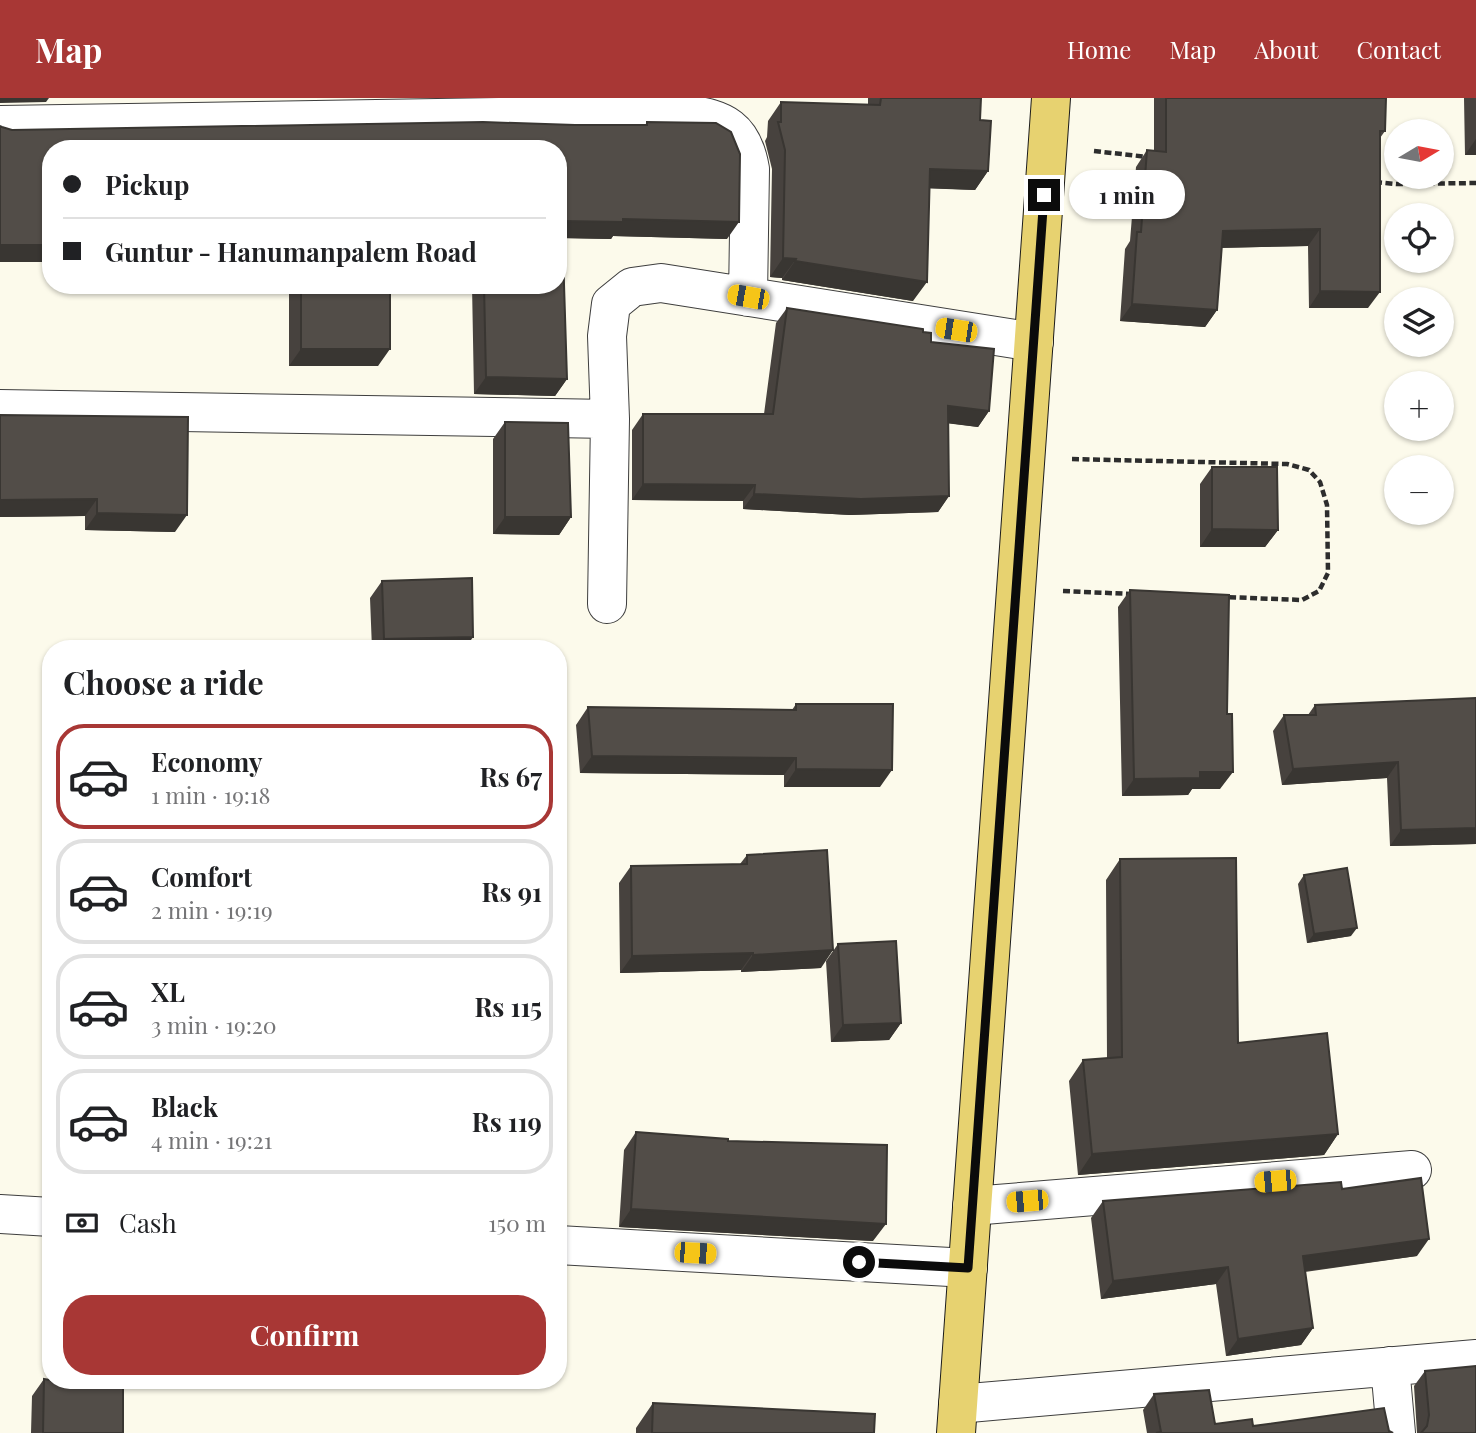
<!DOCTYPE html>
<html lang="en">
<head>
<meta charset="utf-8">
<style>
  :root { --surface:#fff; --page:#f2f2f2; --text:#202124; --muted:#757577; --line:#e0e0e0; --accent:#a83735 }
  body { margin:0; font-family:"Playfair Display",serif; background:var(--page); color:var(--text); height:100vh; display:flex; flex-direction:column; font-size:26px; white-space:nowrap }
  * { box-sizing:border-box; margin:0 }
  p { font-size:23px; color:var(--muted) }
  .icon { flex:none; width:38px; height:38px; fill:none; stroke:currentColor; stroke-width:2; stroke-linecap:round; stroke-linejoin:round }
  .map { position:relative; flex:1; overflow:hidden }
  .side { position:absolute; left:42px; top:542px; width:525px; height:749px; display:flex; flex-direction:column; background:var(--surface); border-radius:28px; box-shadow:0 2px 5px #0004 }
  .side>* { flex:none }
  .guide { position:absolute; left:42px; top:42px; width:525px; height:154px; border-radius:28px; box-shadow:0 2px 5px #0004; display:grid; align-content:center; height:154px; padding:0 21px; background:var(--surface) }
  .needle { width:46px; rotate:80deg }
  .fabs { position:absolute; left:1384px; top:21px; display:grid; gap:14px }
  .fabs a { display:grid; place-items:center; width:70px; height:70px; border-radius:50%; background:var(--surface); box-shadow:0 2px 5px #0004; font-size:35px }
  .end { position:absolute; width:32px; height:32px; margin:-16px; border:9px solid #0b0b0b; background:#fff; box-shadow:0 0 0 4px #fff }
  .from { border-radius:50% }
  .bubble { position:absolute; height:49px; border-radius:24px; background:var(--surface); box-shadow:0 2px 5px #0004; font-size:23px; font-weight:700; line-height:49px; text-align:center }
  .car { position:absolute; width:21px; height:42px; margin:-21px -10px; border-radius:9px; box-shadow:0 0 5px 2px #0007; background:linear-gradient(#f5c518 24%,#345 0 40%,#f5c518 0 76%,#345 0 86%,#f5c518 0) }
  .guide b { display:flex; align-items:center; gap:24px; height:66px; font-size:26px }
  .guide b+b { border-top:2px solid var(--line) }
  .guide i { width:18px; height:18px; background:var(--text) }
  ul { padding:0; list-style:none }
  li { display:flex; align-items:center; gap:21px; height:105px; margin:0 14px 10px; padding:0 7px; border:4px solid var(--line); border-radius:28px }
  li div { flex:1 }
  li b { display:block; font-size:26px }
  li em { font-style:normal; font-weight:700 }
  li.on { border-color:var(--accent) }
  li>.icon { width:63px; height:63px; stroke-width:1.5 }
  h2 { padding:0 21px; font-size:32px; line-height:84px }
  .pay { display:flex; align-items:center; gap:18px; height:77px; padding:0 21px; font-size:26px }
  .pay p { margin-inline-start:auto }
  .button { display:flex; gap:14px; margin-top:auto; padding:14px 21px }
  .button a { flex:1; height:80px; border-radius:28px; background:var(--accent); color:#fff; font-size:28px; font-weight:700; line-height:80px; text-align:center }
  header { display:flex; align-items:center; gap:42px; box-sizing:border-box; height:98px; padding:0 35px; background:var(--accent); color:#fff }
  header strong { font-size:33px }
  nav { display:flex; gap:38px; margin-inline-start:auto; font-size:24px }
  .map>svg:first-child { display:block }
</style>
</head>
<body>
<header>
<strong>Map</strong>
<nav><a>Home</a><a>Map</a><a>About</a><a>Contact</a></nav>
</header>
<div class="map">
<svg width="1476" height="1335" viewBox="0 0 1476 1335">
  <rect width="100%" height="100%" fill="#fcfaeb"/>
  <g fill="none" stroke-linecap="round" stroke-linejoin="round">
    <defs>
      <path id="minor" d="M 0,27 L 686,16 C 724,21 743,30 750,71 L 748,199
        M 0,311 L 610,321
        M 607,506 L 610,321 L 607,238 L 611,206 L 632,189 L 661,185 L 1034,244
        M 972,1108 L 1412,1072
        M 0,1116 L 51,1119
        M 558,1147 L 968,1170
        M 1390,1268 L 1396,1335
        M 958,1306 L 1476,1261"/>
      <path id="primary" d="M 956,1335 L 1051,0"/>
    </defs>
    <use href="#minor" stroke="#3e3e3e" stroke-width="40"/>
    <use href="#primary" stroke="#1c1c1c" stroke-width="40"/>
    <path stroke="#2d2d2d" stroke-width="4.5" stroke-dasharray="7 3.5" stroke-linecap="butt" d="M 1094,53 L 1148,59
      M 1375,84 L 1396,86 L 1476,85
      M 1072,361 L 1287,366 L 1309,372 L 1320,384 L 1327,407 L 1328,475 L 1319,493 L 1302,502 L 1224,499
      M 1063,493 L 1131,496"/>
    <use href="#minor" stroke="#fff" stroke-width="38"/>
    <use href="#primary" stroke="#e7d270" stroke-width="38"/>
  </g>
  <path fill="#47423e" d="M 868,0 L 981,0 L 980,22 L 988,73 L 975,92 L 930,90 L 913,203 L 782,182 L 782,180 L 770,179 L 772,71 L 765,43 L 767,39 L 768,23 L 781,4 L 868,7 Z
    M 1154,0 L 1386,0 L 1385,33 L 1380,40 L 1368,210 L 1309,210 L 1308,148 L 1221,150 L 1217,212 L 1205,229 L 1120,223 L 1125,151 L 1130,143 L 1136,69 L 1147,52 L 1154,53 Z
    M 1464,0 L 1476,0 L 1476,57 L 1465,57 Z
    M 647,24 L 727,141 L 613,138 L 611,141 L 563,140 L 567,281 L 555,298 L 474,296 L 472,187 L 558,187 L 558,51 L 51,164 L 0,164 L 0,28 L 2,29 L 12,32 L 645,27 Z
    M 289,187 L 390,187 L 378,268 L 289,268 Z
    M 787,210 L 923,234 L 989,313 L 978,329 L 948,325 L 949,398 L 938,414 L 850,417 L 743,411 L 743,403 L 632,402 L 632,332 L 643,316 L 764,316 L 776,225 Z
    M 0,317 L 175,434 L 85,432 L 85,418 L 0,419 Z
    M 505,324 L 571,419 L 559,437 L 493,436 L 493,341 Z
    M 1212,369 L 1278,432 L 1265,449 L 1200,449 L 1200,386 Z
    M 382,483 L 465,551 L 372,551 L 370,500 Z
    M 1130,492 L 1220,691 L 1192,691 L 1188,697 L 1122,698 L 1118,509 Z
    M 1476,600 L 1476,746 L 1390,748 L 1387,680 L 1282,687 L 1273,633 L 1284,617 L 1308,617 L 1315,607 Z
    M 796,606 L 880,689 L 784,689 L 784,677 L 580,675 L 576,627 L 588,609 L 792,612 Z
    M 747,757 L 821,870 L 741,874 L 741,872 L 620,875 L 619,785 L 631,768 L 740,766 Z
    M 1120,761 L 1238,945 L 1338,1036 L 1324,1057 L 1078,1077 L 1069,983 L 1083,962 L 1107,960 L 1106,782 Z
    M 1304,777 L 1351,838 L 1307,845 L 1298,786 Z
    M 838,846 L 901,925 L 889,942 L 831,944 L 826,863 Z
    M 636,1034 L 728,1043 L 873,1143 L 619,1129 L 624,1052 Z
    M 1342,1091 L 1417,1158 L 1305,1174 L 1313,1230 L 1301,1247 L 1226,1258 L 1216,1186 L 1101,1201 L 1091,1120 L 1103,1103 Z
    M 1425,1273 L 1476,1335 L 1417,1335 L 1414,1288 Z
    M 44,1281 L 123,1335 L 31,1335 L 32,1298 Z
    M 1154,1296 L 1215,1326 L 1389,1333 L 1393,1335 L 1147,1335 L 1143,1312 Z
    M 653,1305 L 874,1335 L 636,1335 L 636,1330 Z"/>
  <path fill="#393632" d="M 0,0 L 49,0 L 46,4 L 0,5 Z
    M 1476,41 L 1476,57 L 1465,57 Z
    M 930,71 L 988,73 L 975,92 L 917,90 Z
    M 623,121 L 739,124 L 727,141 L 613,138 L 611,141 L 558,140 L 562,123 Z
    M 1320,131 L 1308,148 L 1211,150 L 1223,133 Z
    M 0,147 L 51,147 L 51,164 L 0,164 Z
    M 783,160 L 796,161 L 782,180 L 770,179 Z
    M 795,163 L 927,184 L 913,203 L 782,182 Z
    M 1320,193 L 1380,194 L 1368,210 L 1309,210 Z
    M 1132,206 L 1217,212 L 1205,229 L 1120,223 Z
    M 301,251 L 390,251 L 378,268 L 289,268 Z
    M 486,279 L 567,281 L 555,298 L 474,296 Z
    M 948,308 L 989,313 L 978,329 L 937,324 Z
    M 643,386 L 755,387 L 743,403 L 632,402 Z
    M 754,396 L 949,398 L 938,414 L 850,417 L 743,411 Z
    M 97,401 L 85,418 L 0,419 L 0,402 Z
    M 97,415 L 187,417 L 175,434 L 85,432 Z
    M 505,419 L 571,419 L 559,437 L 493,436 Z
    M 1212,431 L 1278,432 L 1265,449 L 1200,449 Z
    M 473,539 L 465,551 L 377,551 L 384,541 Z
    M 592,658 L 796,660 L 784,677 L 580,675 Z
    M 1398,664 L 1387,680 L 1282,687 L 1293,671 Z
    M 796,671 L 892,672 L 880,689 L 784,689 Z
    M 1200,674 L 1233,674 L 1220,691 L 1192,691 L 1188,697 L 1122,698 L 1134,681 Z
    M 1476,730 L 1476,746 L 1390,748 L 1401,732 Z
    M 1357,830 L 1351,838 L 1307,845 L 1314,836 Z
    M 833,852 L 821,870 L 741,874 L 753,857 Z
    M 753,855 L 741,872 L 620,875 L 632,858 Z
    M 901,925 L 889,942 L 831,944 L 843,927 Z
    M 1338,1036 L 1324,1057 L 1078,1077 L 1092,1056 Z
    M 631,1111 L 886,1126 L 873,1143 L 619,1129 Z
    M 1429,1141 L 1417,1158 L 1291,1175 L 1303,1158 Z
    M 1228,1169 L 1216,1186 L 1101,1201 L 1113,1183 Z
    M 1313,1230 L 1301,1247 L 1226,1258 L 1238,1241 Z"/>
  <path fill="#524d48" stroke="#393632" stroke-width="2" d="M 881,0 L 981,0 L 980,22 L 991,23 L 988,73 L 930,71 L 927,184 L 795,163 L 796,161 L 783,160 L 785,52 L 778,24 L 781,24 L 781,4 L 880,7 Z
    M 1166,0 L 1386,0 L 1385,33 L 1380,33 L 1380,194 L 1320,193 L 1320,131 L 1223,133 L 1217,212 L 1132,206 L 1137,134 L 1141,134 L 1147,52 L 1166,54 Z
    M 483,24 L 575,27 L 647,27 L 647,24 L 716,25 L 731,34 L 740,56 L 739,124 L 623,121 L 623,124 L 562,123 L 567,281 L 486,279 L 484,187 L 558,187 L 558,51 L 51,51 L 51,147 L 0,147 L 0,28 L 2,29 L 12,32 Z
    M 301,187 L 390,187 L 390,251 L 301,251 Z
    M 787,210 L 923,231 L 923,234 L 931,235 L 931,244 L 994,251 L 989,313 L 948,308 L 949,398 L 861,401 L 754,396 L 755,387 L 643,386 L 643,316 L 773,316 Z
    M 0,317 L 188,319 L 187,417 L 97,415 L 97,401 L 0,402 Z
    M 505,324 L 568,325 L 571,419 L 505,419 Z
    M 1212,369 L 1277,369 L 1278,432 L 1212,431 Z
    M 472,480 L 473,539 L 384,541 L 382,483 Z
    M 1130,492 L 1229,497 L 1227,616 L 1232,616 L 1233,674 L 1200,674 L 1200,680 L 1134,681 Z
    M 1476,600 L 1476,730 L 1401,732 L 1398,664 L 1293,671 L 1284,617 L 1316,617 L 1315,607 Z
    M 796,606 L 893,606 L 892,672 L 796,671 L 796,660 L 592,658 L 588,609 L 796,612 Z
    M 827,752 L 833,852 L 753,857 L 753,855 L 632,858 L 631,768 L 747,766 L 747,757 Z
    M 1236,760 L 1238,945 L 1327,935 L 1338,1036 L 1092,1056 L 1083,962 L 1122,959 L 1120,761 Z
    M 1347,770 L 1357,830 L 1314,836 L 1304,777 Z
    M 896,843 L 901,925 L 843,927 L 838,846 Z
    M 636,1034 L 728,1041 L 728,1043 L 887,1047 L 886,1126 L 631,1111 Z
    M 1421,1080 L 1429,1141 L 1303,1158 L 1313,1230 L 1238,1241 L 1228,1169 L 1113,1183 L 1103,1103 L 1341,1084 L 1342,1091 Z
    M 1476,1268 L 1476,1335 L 1421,1335 L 1427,1328 L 1429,1317 L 1425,1273 Z
    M 44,1281 L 51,1282 L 51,1283 L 66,1283 L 123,1287 L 123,1335 L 43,1335 Z
    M 1209,1292 L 1215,1326 L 1252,1321 L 1253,1328 L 1384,1310 L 1389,1333 L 1393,1335 L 1156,1335 L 1161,1334 L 1154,1296 Z
    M 653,1305 L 875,1316 L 874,1335 L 652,1335 Z"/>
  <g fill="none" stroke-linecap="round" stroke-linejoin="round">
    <path stroke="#0b0b0b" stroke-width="9" d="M 859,1164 L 968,1170 L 1044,97"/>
  </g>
</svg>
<div class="fabs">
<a><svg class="needle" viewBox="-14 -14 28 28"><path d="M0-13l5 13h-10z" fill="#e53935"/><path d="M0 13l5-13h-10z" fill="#757577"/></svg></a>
<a><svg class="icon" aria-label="locate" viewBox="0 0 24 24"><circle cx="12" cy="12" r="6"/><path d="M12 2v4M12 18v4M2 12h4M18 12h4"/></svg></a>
<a><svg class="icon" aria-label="layers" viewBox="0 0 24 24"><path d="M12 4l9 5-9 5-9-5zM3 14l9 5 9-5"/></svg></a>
<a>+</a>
<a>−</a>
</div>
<i class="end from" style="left:859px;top:1164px"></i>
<i class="end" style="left:1044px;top:97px"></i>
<div class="bubble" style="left:1069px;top:72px;width:116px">1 min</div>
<i class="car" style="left:748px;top:199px;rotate:280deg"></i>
<i class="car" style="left:956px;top:232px;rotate:279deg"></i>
<i class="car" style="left:1275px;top:1083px;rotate:265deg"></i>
<i class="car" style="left:1027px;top:1103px;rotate:265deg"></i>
<i class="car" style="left:695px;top:1155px;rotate:93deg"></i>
<div class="guide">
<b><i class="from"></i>Pickup</b>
<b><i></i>Guntur - Hanumanpalem Road</b>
</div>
<section class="side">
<h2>Choose a ride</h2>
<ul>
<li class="on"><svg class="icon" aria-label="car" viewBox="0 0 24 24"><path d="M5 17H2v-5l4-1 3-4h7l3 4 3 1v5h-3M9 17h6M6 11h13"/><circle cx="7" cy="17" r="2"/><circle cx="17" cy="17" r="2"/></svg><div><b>Economy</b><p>1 min · 19:18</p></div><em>Rs 67</em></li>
<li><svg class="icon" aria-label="car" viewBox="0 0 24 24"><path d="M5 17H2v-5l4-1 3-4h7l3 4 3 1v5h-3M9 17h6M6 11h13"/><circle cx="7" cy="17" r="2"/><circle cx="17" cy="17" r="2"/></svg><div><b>Comfort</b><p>2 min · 19:19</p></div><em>Rs 91</em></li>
<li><svg class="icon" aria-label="car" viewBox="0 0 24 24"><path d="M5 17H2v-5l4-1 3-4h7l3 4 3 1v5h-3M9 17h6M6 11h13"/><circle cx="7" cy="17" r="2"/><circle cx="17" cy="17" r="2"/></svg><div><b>XL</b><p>3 min · 19:20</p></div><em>Rs 115</em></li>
<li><svg class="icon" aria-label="car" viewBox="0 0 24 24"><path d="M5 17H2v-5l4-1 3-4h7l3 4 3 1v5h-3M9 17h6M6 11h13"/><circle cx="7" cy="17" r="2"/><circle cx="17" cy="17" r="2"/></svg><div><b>Black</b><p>4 min · 19:21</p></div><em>Rs 119</em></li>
</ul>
<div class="pay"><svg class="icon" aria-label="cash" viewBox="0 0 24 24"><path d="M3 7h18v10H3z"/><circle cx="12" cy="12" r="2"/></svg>Cash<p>150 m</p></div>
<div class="button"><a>Confirm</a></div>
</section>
</div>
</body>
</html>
